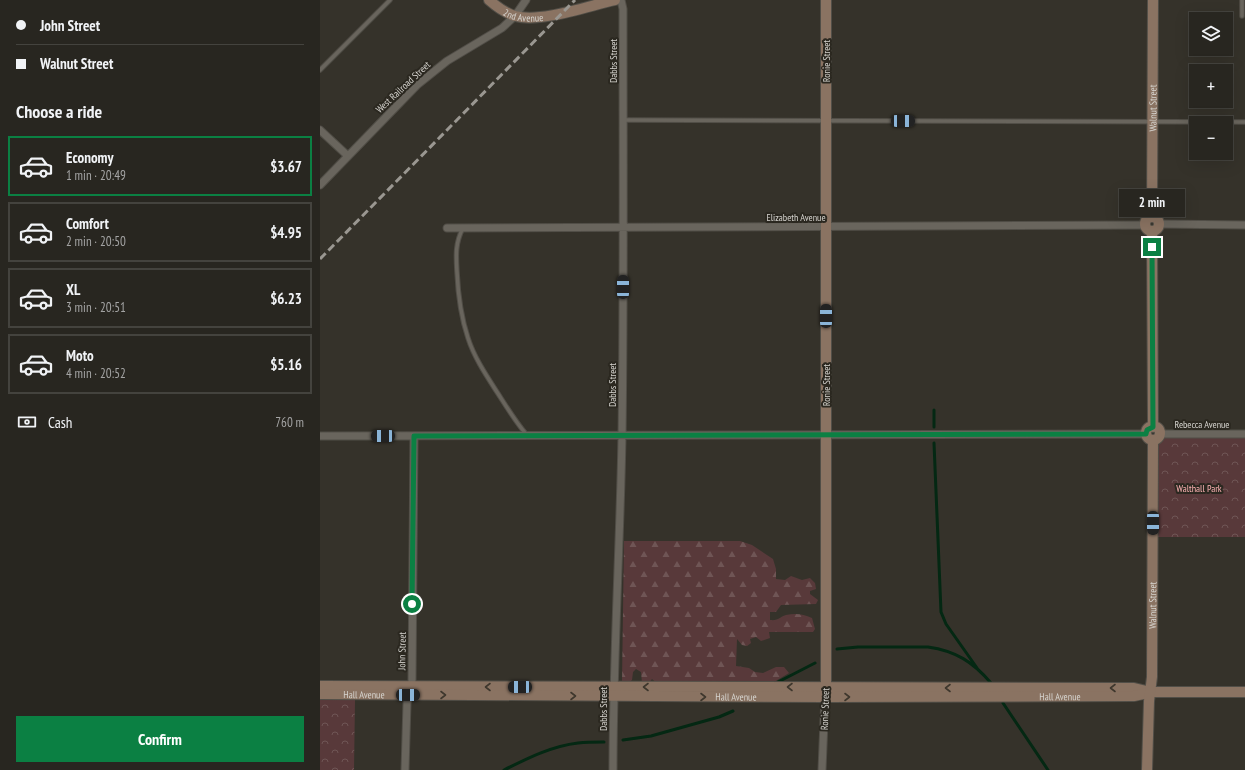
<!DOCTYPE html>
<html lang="en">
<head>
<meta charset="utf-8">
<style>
  :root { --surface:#282620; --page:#34322d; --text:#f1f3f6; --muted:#a5a5a5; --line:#44433e; --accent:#0b8043 }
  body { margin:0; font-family:"PT Sans Narrow",sans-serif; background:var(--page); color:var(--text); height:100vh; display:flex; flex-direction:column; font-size:15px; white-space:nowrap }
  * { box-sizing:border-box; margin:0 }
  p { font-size:13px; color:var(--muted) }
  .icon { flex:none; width:22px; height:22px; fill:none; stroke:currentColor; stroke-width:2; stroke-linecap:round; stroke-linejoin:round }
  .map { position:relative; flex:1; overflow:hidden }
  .side { display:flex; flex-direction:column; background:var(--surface); width:320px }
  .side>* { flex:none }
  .banner { display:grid; align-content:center; height:88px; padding:0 16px; background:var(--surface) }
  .controls { position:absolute; left:869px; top:12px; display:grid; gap:8px }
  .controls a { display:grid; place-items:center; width:44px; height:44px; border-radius:0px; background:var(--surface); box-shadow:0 4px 16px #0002,0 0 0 1px var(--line); font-size:20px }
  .end { position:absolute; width:18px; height:18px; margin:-9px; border:5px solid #0b8043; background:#fff; box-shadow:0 0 0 2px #fff }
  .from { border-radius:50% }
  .bubble { position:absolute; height:28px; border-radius:0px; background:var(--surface); box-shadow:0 4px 16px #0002,0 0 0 1px var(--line); font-size:13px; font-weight:800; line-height:28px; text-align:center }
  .car { position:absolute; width:12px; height:24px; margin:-12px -6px; border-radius:5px; box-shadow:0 0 3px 1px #0007; background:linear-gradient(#222 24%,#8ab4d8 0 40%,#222 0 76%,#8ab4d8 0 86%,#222 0) }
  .banner b { display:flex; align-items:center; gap:14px; height:38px; font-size:15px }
  .banner b+b { border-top:1px solid var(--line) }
  .banner i { width:10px; height:10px; background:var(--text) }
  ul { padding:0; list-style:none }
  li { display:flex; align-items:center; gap:12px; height:60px; margin:0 8px 6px; padding:0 8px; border:2px solid var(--line); border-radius:0px }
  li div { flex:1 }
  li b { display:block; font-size:15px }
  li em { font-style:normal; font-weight:800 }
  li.selected { border-color:var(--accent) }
  li>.icon { width:36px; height:36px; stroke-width:1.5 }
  h2 { padding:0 16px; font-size:18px; line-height:48px }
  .pay { display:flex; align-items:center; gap:10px; height:44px; padding:0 16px; font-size:15px }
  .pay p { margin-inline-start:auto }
  .button { display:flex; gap:8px; margin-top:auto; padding:8px 16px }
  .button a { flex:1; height:46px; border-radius:0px; background:var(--accent); color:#fff; font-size:16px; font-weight:800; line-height:46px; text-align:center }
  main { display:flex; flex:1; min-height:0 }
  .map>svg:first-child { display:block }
</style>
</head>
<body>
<main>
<section class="side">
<div class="banner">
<b><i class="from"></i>John Street</b>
<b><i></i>Walnut Street</b>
</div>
<h2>Choose a ride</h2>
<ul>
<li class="selected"><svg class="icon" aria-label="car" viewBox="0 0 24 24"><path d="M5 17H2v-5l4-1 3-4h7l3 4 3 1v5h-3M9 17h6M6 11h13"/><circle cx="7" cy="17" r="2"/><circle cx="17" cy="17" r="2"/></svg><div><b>Economy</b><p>1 min · 20:49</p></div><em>$3.67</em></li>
<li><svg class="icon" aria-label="car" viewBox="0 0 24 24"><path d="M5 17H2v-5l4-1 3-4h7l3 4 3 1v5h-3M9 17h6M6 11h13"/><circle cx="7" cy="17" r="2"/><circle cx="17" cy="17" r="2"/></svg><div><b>Comfort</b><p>2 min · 20:50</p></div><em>$4.95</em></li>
<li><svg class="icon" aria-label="car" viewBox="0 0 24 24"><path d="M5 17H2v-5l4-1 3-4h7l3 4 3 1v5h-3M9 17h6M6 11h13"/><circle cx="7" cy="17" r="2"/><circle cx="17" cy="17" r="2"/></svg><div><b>XL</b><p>3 min · 20:51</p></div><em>$6.23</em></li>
<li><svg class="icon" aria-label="car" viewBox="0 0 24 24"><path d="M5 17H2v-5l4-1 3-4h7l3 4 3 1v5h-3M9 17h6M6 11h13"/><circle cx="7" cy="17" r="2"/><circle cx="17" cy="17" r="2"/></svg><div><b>Moto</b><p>4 min · 20:52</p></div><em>$5.16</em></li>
</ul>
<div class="pay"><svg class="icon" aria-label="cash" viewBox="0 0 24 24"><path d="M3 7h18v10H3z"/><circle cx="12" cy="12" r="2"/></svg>Cash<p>760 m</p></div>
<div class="button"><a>Confirm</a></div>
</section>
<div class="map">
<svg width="925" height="770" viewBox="0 0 925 770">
  <defs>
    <pattern id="forest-firs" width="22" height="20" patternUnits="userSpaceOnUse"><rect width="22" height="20" fill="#58393a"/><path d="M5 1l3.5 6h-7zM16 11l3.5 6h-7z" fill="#6f5555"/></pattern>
    <pattern id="park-crowns" width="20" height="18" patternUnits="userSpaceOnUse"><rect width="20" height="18" fill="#58393a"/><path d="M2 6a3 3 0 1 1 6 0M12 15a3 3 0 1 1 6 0" fill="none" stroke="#6f5555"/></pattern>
  </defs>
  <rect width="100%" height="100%" fill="#35322a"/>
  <path fill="url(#forest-firs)" d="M 304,541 L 420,541 L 432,545 L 453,559 L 456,569 L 456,579 L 465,580 L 471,576 L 482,580 L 490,578 L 495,583 L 496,589 L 490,591 L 490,594 L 498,600 L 496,604 L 461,605 L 456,612 L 450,612 L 450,620 C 459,621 459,617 466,615 C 476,613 483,614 492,618 L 495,629 L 493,632 L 449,632 L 450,638 L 441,641 L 436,637 L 430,639 L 431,643 L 427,646 L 422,645 L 417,639 L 416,666 L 429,668 L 435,672 L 443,673 L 456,667 L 464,667 L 469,673 L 449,685 L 338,684 L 332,679 L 327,685 L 322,683 L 321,672 L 316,669 L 313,672 L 312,680 L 306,685 L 302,682 Z"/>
  <path fill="url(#park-crowns)" d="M 925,434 L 925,537 L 833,537 L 835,440 L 839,436 Z
    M 0,699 L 35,700 L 34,770 L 0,770 Z"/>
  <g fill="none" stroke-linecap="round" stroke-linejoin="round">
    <path stroke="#042813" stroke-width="3" d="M 614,410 L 614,427
      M 614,443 L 621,612 L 626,624 L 657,668
      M 517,649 L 538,647 L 608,647 C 636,651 653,662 671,683
      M 458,682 L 495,663
      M 683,703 L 728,770
      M 303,740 L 331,736 L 399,717 L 413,711
      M 184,770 C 208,758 232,746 258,743 C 267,742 275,742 284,742"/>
    <defs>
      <path id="lane" d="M 922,0 L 922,16
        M 0,70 L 70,0
        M 303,120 L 925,122
        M 143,228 C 135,243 136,256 137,272 C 138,294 141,317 148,338 C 154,357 166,375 177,392 C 186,406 195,421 206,434"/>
      <path id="street" d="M 0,130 L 28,156
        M 0,185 L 97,85 L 127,61 L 182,28 L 195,16 L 206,0
        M 840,224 L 925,225
        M 127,228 L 825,225
        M 840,434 L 925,434
        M 0,436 L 826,434
        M 85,770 L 87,703 L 92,681 L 94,436
        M 293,770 C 293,659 300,548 302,437 C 304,295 303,152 303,9 L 301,0
        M 502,770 L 505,697"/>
      <g id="secondary">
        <path id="s1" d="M 169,0 C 177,7 185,13 195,16 C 221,23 268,6 295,0"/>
        <circle cx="832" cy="224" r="7"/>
        <path id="s2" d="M 832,217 L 833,0"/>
        <path d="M 832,232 L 833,427"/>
        <circle cx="833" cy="433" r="7"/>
        <path d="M 0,686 L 814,688 L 831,692 L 925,692"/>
        <path id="s3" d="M 0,694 L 505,697 L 814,696 L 828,693"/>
        <path d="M 506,694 L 506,0"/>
        <path id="s4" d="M 827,770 L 829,701 L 832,677 L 833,440"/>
      </g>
    </defs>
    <use href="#lane" stroke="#514e47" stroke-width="5.5"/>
    <use href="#street" stroke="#514e47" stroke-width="9"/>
    <use href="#secondary" stroke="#514e47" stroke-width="12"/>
    <use href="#lane" stroke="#69655d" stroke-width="3.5"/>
    <use href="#street" stroke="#69655d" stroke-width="7"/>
    <use href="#secondary" stroke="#8a7362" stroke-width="10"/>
    <path stroke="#9a9791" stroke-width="3" stroke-dasharray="8 4" stroke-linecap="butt" d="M 0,259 L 255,0"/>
  </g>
  <defs><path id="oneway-chevron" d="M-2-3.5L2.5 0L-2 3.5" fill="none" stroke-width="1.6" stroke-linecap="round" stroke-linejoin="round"/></defs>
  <g stroke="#3e372d">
    <use href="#oneway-chevron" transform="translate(168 687) rotate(-180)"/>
    <use href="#oneway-chevron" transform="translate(326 687) rotate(-180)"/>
    <use href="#oneway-chevron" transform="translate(470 687) rotate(-180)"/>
    <use href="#oneway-chevron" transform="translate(628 688) rotate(-180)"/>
    <use href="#oneway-chevron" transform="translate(793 688) rotate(-180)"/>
    <use href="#oneway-chevron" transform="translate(123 695)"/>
    <use href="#oneway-chevron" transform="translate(253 696)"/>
    <use href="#oneway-chevron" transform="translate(383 697)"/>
    <use href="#oneway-chevron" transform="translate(527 697)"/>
  </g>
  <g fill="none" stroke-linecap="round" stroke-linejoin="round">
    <path stroke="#0b8043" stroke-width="5" d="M 92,604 L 94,436 L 826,434 L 827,430 L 833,427 L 832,247"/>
  </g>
  <g text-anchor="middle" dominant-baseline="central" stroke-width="4" stroke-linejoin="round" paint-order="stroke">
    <g font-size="10" fill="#d6d4cf" stroke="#2b2820">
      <text stroke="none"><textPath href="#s1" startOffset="39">2nd Avenue</textPath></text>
      <text transform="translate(293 61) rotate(-90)">Dabbs Street</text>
      <text transform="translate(506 61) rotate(-90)">Ronie Street</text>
      <text transform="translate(83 87) rotate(-43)">West Railroad Street</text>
      <text stroke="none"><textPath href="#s2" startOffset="109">Walnut Street</textPath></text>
      <text x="476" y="217">Elizabeth Avenue</text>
      <text transform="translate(292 385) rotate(-90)">Dabbs Street</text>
      <text transform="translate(506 385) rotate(-90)">Ronie Street</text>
      <text x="882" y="424">Rebecca Avenue</text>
      <text stroke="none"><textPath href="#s4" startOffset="165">Walnut Street</textPath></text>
      <text transform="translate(82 651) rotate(-89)">John Street</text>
      <text stroke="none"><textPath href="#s3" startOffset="44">Hall Avenue</textPath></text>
      <text stroke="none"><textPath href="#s3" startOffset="416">Hall Avenue</textPath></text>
      <text stroke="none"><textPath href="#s3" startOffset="740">Hall Avenue</textPath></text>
      <text transform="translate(283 709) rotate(-90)">Dabbs Street</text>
      <text transform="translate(505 709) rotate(-88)">Ronie Street</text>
    </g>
    <g font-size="10" fill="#fdb3b4" stroke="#2b2820">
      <text x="879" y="488">Walthall Park</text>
    </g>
  </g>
</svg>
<div class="controls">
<a><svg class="icon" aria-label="layers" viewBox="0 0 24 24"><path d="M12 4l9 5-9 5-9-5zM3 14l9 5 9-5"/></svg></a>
<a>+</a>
<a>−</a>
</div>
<i class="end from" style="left:92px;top:604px"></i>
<i class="end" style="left:832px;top:247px"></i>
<div class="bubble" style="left:799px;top:189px;width:66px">2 min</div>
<i class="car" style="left:583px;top:121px;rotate:90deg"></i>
<i class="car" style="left:303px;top:287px;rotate:0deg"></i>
<i class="car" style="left:506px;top:316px;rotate:0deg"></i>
<i class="car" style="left:63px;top:436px;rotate:270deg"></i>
<i class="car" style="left:833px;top:523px;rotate:180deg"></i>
<i class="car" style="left:200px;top:687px;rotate:270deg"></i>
<i class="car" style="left:88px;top:695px;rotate:90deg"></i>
</div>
</main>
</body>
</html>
